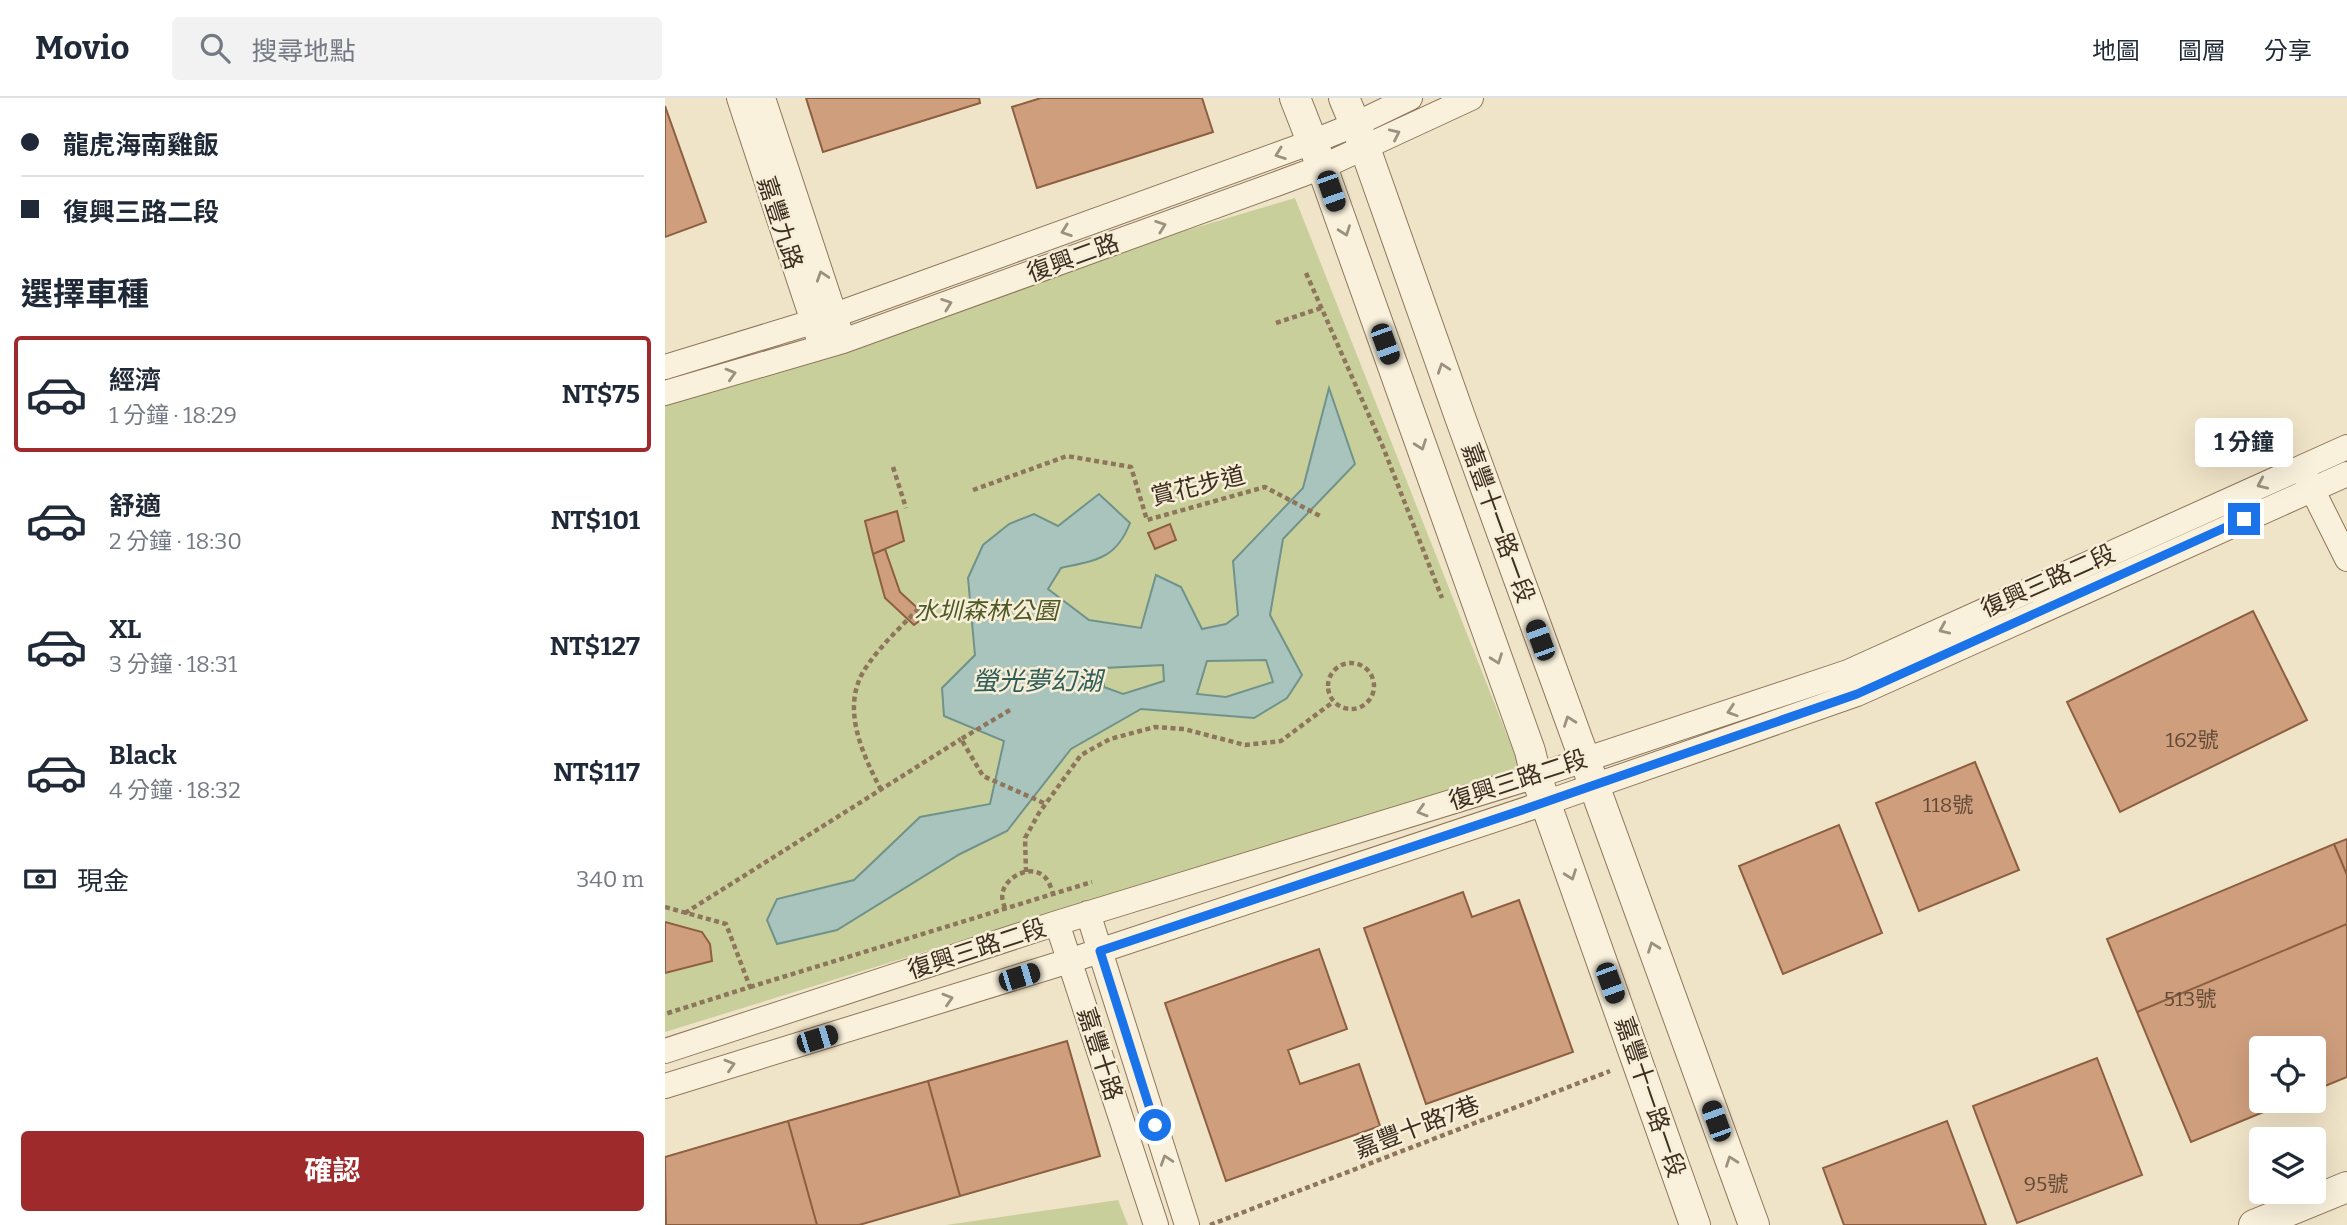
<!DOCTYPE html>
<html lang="zh-TW">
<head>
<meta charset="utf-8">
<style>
  :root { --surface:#fff; --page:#f2f2f3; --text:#1f2937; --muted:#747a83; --line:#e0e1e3; --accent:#9e2a2b }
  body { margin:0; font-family:Bitter,"Noto Sans TC",serif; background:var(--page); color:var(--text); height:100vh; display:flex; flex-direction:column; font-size:26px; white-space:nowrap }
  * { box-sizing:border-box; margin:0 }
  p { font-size:23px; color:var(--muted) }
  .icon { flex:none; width:38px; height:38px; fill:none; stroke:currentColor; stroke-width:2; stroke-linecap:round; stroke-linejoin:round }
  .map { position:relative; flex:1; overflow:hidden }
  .drawer { display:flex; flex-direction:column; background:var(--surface); width:665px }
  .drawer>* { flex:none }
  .banner { display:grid; align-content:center; height:154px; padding:0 21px; background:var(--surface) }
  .fabs { position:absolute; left:1584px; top:938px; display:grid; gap:14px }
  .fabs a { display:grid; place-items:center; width:77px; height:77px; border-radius:7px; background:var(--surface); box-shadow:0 7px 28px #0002; font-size:35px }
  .end { position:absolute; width:32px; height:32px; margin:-16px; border:9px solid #1a73e8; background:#fff; box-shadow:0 0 0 4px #fff }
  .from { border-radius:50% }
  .bubble { position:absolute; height:49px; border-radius:7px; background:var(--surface); box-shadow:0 7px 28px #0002; font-size:23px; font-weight:700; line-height:49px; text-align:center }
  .car { position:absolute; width:21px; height:42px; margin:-21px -10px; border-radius:9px; box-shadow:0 0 5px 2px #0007; background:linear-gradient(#222 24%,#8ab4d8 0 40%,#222 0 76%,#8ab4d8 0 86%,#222 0) }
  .banner b { display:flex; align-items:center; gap:24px; height:66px; font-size:26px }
  .banner b+b { border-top:2px solid var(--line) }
  .banner i { width:18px; height:18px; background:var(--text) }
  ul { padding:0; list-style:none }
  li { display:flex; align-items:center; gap:21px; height:116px; margin:0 14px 10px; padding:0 7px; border:4px solid transparent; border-radius:7px }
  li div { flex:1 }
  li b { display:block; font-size:26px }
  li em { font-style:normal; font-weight:700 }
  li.selected { border-color:var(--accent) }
  li>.icon { width:63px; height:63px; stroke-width:1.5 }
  h2 { padding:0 21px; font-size:32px; line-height:84px }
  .pay { display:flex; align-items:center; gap:18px; height:77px; padding:0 21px; font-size:26px }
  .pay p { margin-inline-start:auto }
  .button { display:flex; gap:14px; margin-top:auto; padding:14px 21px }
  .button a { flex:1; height:80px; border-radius:7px; background:var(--accent); color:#fff; font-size:28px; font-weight:700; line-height:80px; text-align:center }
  header { display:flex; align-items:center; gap:42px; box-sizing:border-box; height:98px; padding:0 35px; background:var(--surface); border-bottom:2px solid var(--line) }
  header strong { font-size:33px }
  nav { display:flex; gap:38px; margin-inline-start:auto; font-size:24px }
  .search { width:490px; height:63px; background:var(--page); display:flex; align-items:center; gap:18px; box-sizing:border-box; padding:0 24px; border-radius:7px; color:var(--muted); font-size:26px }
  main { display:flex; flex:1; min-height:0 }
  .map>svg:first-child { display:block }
</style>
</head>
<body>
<header>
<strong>Movio</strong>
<div class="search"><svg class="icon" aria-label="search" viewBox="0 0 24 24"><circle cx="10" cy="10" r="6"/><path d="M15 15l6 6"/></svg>搜尋地點</div>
<nav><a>地圖</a><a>圖層</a><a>分享</a></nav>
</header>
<main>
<section class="drawer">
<div class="banner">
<b><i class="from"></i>龍虎海南雞飯</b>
<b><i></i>復興三路二段</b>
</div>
<h2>選擇車種</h2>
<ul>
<li class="selected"><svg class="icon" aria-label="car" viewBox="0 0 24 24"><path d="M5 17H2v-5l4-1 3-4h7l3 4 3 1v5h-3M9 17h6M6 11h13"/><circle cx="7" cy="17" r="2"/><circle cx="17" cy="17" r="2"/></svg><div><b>經濟</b><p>1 分鐘 · 18:29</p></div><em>NT$75</em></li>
<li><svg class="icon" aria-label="car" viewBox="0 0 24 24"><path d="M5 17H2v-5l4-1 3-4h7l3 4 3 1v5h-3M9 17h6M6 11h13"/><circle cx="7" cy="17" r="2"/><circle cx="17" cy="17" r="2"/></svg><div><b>舒適</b><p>2 分鐘 · 18:30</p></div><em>NT$101</em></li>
<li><svg class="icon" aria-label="car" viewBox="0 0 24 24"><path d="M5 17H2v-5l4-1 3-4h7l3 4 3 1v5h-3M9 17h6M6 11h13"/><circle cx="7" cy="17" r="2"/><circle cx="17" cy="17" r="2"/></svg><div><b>XL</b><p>3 分鐘 · 18:31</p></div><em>NT$127</em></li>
<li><svg class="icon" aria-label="car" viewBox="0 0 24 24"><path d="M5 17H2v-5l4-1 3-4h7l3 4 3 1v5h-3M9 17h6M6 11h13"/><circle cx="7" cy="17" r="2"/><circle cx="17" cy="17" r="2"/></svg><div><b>Black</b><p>4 分鐘 · 18:32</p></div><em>NT$117</em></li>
</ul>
<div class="pay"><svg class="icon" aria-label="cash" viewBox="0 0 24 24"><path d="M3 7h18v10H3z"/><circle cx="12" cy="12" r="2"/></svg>現金<p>340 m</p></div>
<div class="button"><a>確認</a></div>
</section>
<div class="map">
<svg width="1682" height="1127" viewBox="0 0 1682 1127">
  <rect width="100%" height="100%" fill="#f0e4c8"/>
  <path fill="#c9cf9b" d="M 630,100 L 855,670 L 0,934 L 0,288 Z
    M 453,1102 L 463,1127 L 281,1127 Z"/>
  <path fill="#a9c4bc" stroke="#6f938a" stroke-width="2" fill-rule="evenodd" d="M 664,290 L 690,366 L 618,441 L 605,517 L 637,577 L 622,600 L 589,620 L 476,611 L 406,651 L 342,733 L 295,756 L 172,832 L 112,846 L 102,822 L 112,801 L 189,782 L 255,719 L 325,706 L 339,643 L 279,618 L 277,590 L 310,557 L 303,480 L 318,447 L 344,426 L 369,416 L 393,428 L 434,396 L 465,425 C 451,461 432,462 396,470 L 383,491 L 424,522 L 476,530 L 491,477 L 516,489 L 537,531 L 561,526 L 573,517 L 568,463 L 638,390 ZM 601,562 L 608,584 L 561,599 L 532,596 L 542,563 ZM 498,567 L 499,583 L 458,596 L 439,589 L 439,570 Z"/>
  <path fill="#cf9f7d" stroke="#8d5f41" stroke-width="2" d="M 141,0 L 314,0 L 315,5 L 158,54 Z
    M 376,0 L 537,0 L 548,34 L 372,90 L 347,9 Z
    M 0,8 L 41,124 L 0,139 Z
    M 232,413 L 239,443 L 208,456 L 200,423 Z
    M 505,426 L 511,442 L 490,451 L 483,435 Z
    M 220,451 L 235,494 L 261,518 L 249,527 L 220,500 L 208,456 Z
    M 1588,513 L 1642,622 L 1455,714 L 1402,604 Z
    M 1310,664 L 1354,772 L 1254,813 L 1211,705 Z
    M 1174,727 L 1217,835 L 1118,876 L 1074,768 Z
    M 1682,741 L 1682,777 L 1669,746 Z
    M 1669,746 L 1682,777 L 1682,826 L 1472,914 L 1442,841 Z
    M 798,794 L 807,819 L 854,802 L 908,954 L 761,1006 L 699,830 Z
    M 0,824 L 37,834 L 45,846 L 47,863 L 0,875 Z
    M 1682,826 L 1682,979 L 1648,993 L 1648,950 L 1596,950 L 1596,1003 L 1625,1003 L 1526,1044 L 1472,914 Z
    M 654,851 L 682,931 L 623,952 L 635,986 L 694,966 L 715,1028 L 561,1083 L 500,905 Z
    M 402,943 L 435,1058 L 295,1098 L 263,983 Z
    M 1432,960 L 1477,1077 L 1352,1125 L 1308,1008 Z
    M 263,983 L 295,1098 L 194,1127 L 152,1127 L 123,1023 Z
    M 123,1023 L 152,1127 L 1,1127 L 0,1059 Z
    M 1282,1023 L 1321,1127 L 1179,1127 L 1158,1070 Z"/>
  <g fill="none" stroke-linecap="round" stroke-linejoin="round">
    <defs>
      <path id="minor" d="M 74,0 L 153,239
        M 98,0 L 175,233
        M 0,269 L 170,217 L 647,44 L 689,27 L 745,0
        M 0,295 L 178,243 L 614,85 L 657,69 L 806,0
        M 1639,375 L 1682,461
        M 423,815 L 522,1127
        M 392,825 L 491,1127
        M 0,953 L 392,825 L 871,678 L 1183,574 L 1682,349
        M 0,988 L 404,863 L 880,705 L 1192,596 L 1682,376"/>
      <path id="tertiary" d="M 630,0 L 657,69 L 865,653 L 871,678 L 1030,1127
        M 679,0 L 700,50 L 795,319 L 1089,1127
        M 1589,1127 L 1682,1089"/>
    </defs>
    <use href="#minor" stroke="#8d765c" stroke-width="26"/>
    <use href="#tertiary" stroke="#8d765c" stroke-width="32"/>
    <path stroke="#8d765c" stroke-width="4.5" stroke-dasharray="5 3.5" stroke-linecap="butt" d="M 641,175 L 718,349 L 777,500
      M 611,225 L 656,210
      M 228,369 L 241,410
      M 308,392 L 402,358 L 466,369 L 482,422 L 600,389 L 655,418
      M663 588a23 23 0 1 1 46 0a23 23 0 1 1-46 0Z
      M 345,612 L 296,641 L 318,678 L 381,706
      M 216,692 C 197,655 174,607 202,568 C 216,547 236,529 253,511
      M 361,774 L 360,740 L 374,715 L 416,657 L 445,641 L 490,629 L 519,631 L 580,647 L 616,643 L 668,604
      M 0,809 L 61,826 L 85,889 L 0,916
      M 340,810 C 338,805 336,798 338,793 C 342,779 363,768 376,776 C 383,780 386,789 388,796
      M 20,815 L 296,641
      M 85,889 L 427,784
      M 545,1127 L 945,973"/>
    <use href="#minor" stroke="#faf1dc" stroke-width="24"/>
    <use href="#tertiary" stroke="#faf1dc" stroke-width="30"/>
  </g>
  <defs><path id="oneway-chevron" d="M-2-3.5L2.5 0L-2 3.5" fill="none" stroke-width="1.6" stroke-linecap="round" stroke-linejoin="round" transform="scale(1.75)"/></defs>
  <g stroke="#9c907e">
    <use href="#oneway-chevron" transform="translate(730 36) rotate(-25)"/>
    <use href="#oneway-chevron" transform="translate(615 56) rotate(160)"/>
    <use href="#oneway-chevron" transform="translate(496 128) rotate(-20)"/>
    <use href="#oneway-chevron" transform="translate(401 133) rotate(160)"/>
    <use href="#oneway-chevron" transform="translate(680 133) rotate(70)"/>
    <use href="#oneway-chevron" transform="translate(157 178) rotate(-108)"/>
    <use href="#oneway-chevron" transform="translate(282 206) rotate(-20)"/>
    <use href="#oneway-chevron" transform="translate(778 270) rotate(-109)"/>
    <use href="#oneway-chevron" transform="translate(66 276) rotate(-16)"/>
    <use href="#oneway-chevron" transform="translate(756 347) rotate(70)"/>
    <use href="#oneway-chevron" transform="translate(1597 386) rotate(156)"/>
    <use href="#oneway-chevron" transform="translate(1279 531) rotate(156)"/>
    <use href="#oneway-chevron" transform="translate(832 561) rotate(70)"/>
    <use href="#oneway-chevron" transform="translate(1067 613) rotate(162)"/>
    <use href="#oneway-chevron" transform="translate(904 623) rotate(-110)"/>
    <use href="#oneway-chevron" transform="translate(757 713) rotate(163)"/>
    <use href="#oneway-chevron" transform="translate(906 777) rotate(70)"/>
    <use href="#oneway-chevron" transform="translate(988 849) rotate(-110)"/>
    <use href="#oneway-chevron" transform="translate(283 901) rotate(-17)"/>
    <use href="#oneway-chevron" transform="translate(65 967) rotate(-17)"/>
    <use href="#oneway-chevron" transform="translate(501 1062) rotate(-108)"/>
    <use href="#oneway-chevron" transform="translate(1066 1063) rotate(-110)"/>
  </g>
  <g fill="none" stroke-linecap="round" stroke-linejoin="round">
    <path stroke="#1a73e8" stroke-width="9" d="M 490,1027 L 435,853 L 863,710 L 1192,596 L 1579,421"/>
  </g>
  <g text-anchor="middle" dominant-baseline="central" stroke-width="5" stroke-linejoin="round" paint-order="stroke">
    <g font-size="21" fill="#624a37">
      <text x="1527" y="642">162號</text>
      <text x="1283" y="707">118號</text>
      <text x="1525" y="901">513號</text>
      <text x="1381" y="1086">95號</text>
    </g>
    <g font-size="24" fill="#3d2e20" stroke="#f7eed8">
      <text transform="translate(115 125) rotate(72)">嘉豐九路</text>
      <text transform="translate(408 160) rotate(-20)">復興二路</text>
      <text transform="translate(533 388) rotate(-14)">賞花步道</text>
      <text transform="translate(833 425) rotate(70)">嘉豐十一路一段</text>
      <text transform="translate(1383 483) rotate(-24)">復興三路二段</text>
      <text transform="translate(853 682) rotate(-18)">復興三路二段</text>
      <text transform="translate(312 851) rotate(-18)">復興三路二段</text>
      <text transform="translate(435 956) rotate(72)">嘉豐十路</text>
      <text transform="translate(985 999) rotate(71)">嘉豐十一路一段</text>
      <text transform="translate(752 1029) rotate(-21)">嘉豐十路7巷</text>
    </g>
    <g font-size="24" font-style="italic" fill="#4d5a26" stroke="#f7eed8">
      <text x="321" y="513">水圳森林公園</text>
    </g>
    <g font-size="26" font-style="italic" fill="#2f5d5a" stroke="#f7eed8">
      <text x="372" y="583">螢光夢幻湖</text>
    </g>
  </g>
</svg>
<div class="fabs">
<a><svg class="icon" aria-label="locate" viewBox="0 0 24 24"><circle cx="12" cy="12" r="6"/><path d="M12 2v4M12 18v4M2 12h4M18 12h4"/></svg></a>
<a><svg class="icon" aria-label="layers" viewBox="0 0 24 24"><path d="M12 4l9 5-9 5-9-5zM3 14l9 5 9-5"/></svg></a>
</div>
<i class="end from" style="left:490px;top:1027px"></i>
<i class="end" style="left:1579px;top:421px"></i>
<div class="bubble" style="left:1530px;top:320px;width:98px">1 分鐘</div>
<i class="car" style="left:666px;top:93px;rotate:161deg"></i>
<i class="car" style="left:720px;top:246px;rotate:160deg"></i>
<i class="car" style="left:875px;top:542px;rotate:340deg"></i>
<i class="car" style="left:354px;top:879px;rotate:73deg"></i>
<i class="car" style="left:945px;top:885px;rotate:160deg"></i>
<i class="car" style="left:152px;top:941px;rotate:73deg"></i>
<i class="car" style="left:1051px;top:1023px;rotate:340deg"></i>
</div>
</main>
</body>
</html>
